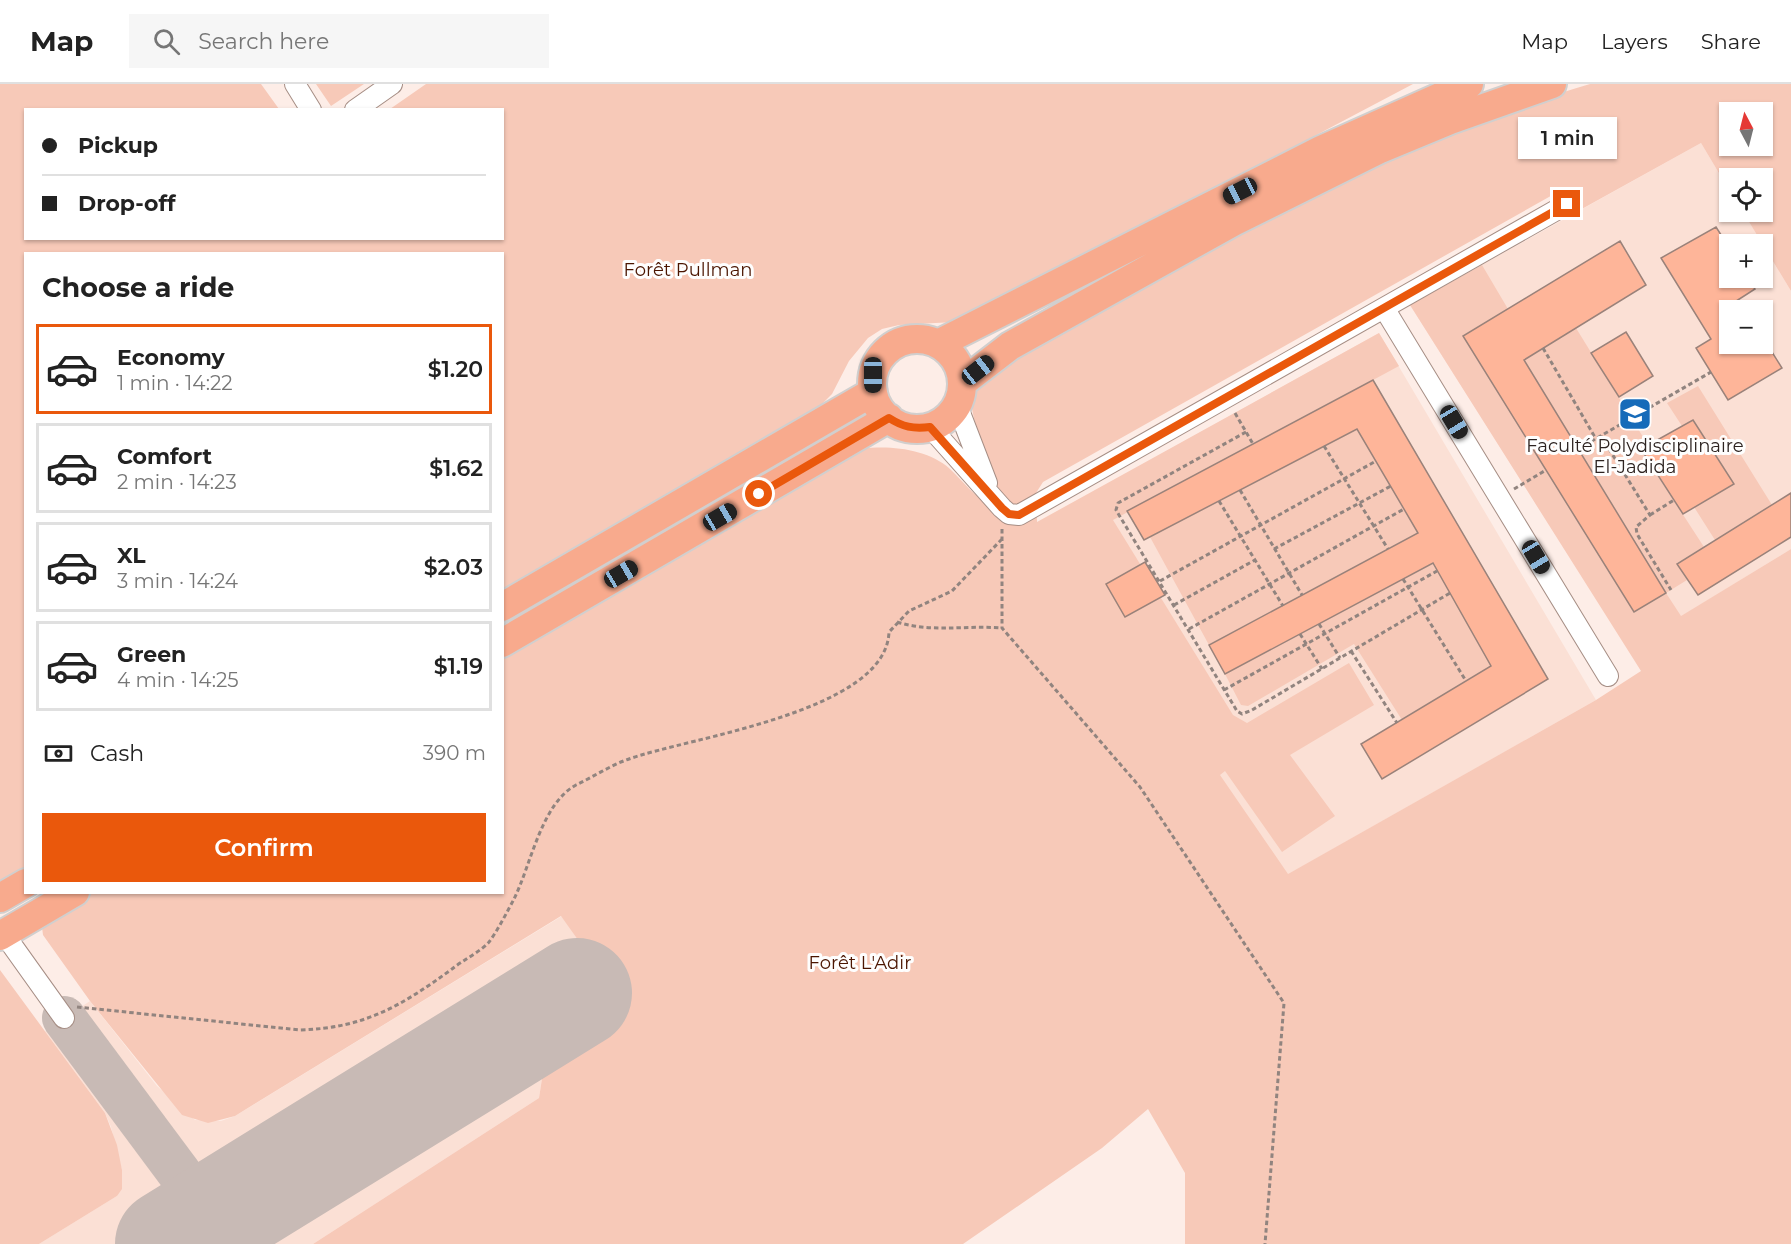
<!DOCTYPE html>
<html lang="en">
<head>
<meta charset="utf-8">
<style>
  :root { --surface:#fff; --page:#f6f6f6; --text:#222; --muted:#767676; --line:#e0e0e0; --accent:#ea580c }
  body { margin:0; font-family:Montserrat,sans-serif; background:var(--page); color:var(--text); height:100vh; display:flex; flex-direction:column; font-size:22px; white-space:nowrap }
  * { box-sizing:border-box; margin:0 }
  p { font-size:20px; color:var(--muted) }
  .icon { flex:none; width:33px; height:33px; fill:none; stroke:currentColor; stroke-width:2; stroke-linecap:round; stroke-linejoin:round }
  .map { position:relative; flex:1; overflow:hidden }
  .sheet { position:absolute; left:24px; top:168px; width:480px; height:642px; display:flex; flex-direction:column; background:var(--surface); border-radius:0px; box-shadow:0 2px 4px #0004 }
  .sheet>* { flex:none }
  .banner { position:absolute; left:24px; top:24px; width:480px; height:132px; border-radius:0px; box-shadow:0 2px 4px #0004; display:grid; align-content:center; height:132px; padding:0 18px; background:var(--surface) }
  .needle { width:39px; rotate:353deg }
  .tools { position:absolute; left:1719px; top:18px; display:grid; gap:12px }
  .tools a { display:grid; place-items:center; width:54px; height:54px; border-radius:0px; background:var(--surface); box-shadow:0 2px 4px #0004; font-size:30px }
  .end { position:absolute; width:27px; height:27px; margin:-14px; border:8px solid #ea580c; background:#fff; box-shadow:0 0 0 3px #fff }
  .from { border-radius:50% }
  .bubble { position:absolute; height:42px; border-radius:0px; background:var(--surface); box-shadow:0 2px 4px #0004; font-size:20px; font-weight:600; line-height:42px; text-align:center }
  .car { position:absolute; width:18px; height:36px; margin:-18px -9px; border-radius:8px; box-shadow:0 0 4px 2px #0007; background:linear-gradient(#222 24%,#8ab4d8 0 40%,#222 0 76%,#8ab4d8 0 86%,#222 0) }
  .banner b { display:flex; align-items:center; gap:21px; height:57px; font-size:22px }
  .banner b+b { border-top:2px solid var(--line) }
  .banner i { width:15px; height:15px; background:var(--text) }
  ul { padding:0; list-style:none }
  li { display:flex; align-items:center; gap:18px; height:90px; margin:0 12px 9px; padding:0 6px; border:3px solid var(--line); border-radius:0px }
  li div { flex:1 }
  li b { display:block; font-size:22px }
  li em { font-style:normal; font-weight:600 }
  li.current { border-color:var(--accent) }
  li>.icon { width:54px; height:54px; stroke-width:1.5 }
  h2 { padding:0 18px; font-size:27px; line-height:72px }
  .pay { display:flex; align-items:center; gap:15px; height:66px; padding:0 18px; font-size:22px }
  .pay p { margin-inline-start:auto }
  .cta { display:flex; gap:12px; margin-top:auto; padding:12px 18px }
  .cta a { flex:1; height:69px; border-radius:0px; background:var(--accent); color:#fff; font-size:24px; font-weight:600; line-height:69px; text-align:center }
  header { display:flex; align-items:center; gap:36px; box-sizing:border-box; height:84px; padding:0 30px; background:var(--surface); border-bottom:2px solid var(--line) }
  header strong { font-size:28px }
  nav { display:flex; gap:33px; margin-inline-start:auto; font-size:21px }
  .search { width:420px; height:54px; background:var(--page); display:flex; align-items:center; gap:15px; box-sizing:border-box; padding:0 21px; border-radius:0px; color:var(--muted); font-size:22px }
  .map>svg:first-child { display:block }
</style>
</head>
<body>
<header>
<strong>Map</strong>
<div class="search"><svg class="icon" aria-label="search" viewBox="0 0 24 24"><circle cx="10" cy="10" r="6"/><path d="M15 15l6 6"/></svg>Search here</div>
<nav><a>Map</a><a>Layers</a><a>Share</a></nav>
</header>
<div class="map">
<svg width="1791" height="1160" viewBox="0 0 1791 1160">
  <rect width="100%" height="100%" fill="#fdede7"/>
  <path fill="#fbe0d5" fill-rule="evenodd" d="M 1701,59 L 1729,106 L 1730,128 L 1743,128 L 1791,207 L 1791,465 L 1628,565 L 1410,221 ZM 1730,160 L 1762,160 L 1762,194 L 1730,194 ZM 1730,226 L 1762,226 L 1762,260 L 1730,260 Z
    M 1379,249 L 1596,616 L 1287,791 L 1175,626 L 1037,439 Z
    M 562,832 L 578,856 L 580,888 L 573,936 L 546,969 L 539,1014 L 313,1160 L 39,1160 L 117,1112 L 122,1086 L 111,1043 L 105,1029 L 45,947 L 90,917 L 157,1002 L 195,1036 L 221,1037 L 235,1032 Z"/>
  <path fill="#f7c9b8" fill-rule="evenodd" d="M 0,0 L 261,0 L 279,25 L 26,26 L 26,154 L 502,154 L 502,26 L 390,25 L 426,0 L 1413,0 L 993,222 L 954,238 L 899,241 L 882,245 L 868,254 L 849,277 L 832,310 L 815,327 L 503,510 L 502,170 L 26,170 L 26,786 L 0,800 Z
    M 316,0 L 364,0 L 331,22 Z
    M 1590,0 L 1791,0 L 1791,207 L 1743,128 L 1762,128 L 1762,94 L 1730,94 L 1729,106 L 1701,59 L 1580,126 L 1565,104 L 1043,398 L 1036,409 L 1037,438 L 1379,249 L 1399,282 L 1113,436 L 1233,631 L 1247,639 L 1349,579 L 1374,621 L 1290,671 L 1335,732 L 1282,768 L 1225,687 L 1220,691 L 1288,790 L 1596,616 L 1641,587 L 1410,221 L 1482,181 L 1508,225 L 1524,276 L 1576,244 L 1648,361 L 1641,366 L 1704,463 L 1677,479 L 1687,496 L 1666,509 L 1681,532 L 1791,465 L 1791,1160 L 1185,1160 L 1185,1089 L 1148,1025 L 1102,1064 L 963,1160 L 313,1160 L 539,1014 L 546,969 L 573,936 L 580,888 L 578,856 L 561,832 L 235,1032 L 208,1039 L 182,1031 L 90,917 L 43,851 L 42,843 L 47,835 L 93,809 L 502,808 L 503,570 L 862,365 C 889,361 928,365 950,385 C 964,398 974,413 992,422 L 971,320 L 981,299 L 1001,280 C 1191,175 1381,62 1590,0 ZM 1730,28 L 1762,28 L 1762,62 L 1730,62 Z
    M 1698,302 L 1772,421 L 1715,456 L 1694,423 L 1733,399 L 1693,336 L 1682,342 L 1667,319 Z
    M 1357,345 L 1418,449 L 1209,561 L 1150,453 Z
    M 1433,479 L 1491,582 L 1402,636 L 1354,560 L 1248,622 L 1241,621 L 1225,590 Z
    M 0,886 L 105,1029 L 117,1061 L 122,1086 L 122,1105 L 117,1112 L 39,1160 L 0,1160 Z"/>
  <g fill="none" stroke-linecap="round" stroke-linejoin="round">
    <path stroke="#c8bab5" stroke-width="44" d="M 64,934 L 212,1133"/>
    <path stroke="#c8bab5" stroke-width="110" d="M 170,1160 L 577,909"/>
  </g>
  <path fill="#feb599" stroke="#9a827a" stroke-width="1.5" d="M 1716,143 L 1730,165 L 1730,194 L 1747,194 L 1755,205 L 1730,221 L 1730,260 L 1767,260 L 1782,284 L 1728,316 L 1696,264 L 1711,255 L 1661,174 Z
    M 1620,157 L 1646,201 L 1524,276 L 1666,509 L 1634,528 L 1463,252 Z
    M 1626,248 L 1653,292 L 1619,313 L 1591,269 Z
    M 1373,296 L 1548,595 L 1382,695 L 1361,660 L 1491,582 L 1433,479 L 1225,590 L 1209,561 L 1418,449 L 1357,345 L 1144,456 L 1127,427 Z
    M 1693,336 L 1734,400 L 1683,430 L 1641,365 Z
    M 1791,409 L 1791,453 L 1698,511 L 1677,480 Z
    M 1145,478 L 1165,511 L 1125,533 L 1106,500 Z"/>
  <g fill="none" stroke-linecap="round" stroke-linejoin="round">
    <defs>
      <path id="minor" d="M 295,0 L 311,26
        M 355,26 L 392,0
        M 1384,224 L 1608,592
        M 957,321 L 987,399
        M 930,343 L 1002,424 L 1009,430 L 1019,431 L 1567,120
        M 4,850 L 64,934"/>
      <path id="highway" d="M872 300a45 45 0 1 1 90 0a45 45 0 1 1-90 0Z
        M 938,260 L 1321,66 L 1469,0
        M 962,299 L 1010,262 L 1233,138 L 1380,65 L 1450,36 L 1552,0
        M 502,523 L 873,308
        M 502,559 L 889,334
        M 0,814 L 26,799
        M 0,852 L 75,808"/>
    </defs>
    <use href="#minor" stroke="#a68e85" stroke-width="22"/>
    <use href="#highway" stroke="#d1cfce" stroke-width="32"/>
    <path stroke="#91847f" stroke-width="3" stroke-dasharray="4.5 3" stroke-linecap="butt" d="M 1543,264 L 1596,355
      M 1235,329 L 1253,360
      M 1246,348 L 1118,419 L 1116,426 L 1237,627 L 1242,630 L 1252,626 L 1450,509
      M 1601,352 L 1650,431 L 1636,443 L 1637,450 L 1671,506
      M 1324,362 L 1388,465
      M 1578,365 L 1711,288
      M 1514,405 L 1546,386
      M 1240,406 L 1302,511
      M 1219,417 L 1283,522
      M 1650,431 L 1674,416
      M 1002,445 L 1002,544 L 1140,703 L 1284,919 L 1265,1160
      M 1274,465 L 1391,402
      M 1403,495 L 1466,597
      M 1160,497 L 1376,377
      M 1174,521 L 1255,476
      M 897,538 C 932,549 966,541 1002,544
      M 1319,540 L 1340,574
      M 1189,545 L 1404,425
      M 1300,550 L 1322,585
      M 1351,567 L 1397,639
      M 1224,606 L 1437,487
      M 77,923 L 300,946 C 365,944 401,922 452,885 C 463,876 480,868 489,858 C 498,846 507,828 514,815 C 531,781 541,720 576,701 C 593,693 611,681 629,675 C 690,653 886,628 889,548 L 909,527 L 952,507 L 1002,455"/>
    <use href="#minor" stroke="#fff" stroke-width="20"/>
    <use href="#highway" stroke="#f8aa8d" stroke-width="28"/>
  </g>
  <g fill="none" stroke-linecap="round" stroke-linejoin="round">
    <path stroke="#ea580c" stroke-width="8" d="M 759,410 L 889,334 C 903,343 913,345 930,343 L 1002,424 L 1009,430 L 1019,431 L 1567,120"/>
  </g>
  <defs>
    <symbol id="university-square" viewBox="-11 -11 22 22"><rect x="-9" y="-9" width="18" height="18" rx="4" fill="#166bb9" stroke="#fefefe"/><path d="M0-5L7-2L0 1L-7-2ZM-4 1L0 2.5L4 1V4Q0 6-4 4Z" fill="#fff"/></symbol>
  </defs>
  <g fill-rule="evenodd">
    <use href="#university-square" x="1616" y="311" width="38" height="38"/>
  </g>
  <g text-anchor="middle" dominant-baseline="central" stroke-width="6" stroke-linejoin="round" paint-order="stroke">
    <g font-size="18" fill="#4b1500" stroke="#fefefe">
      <text x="688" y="186">Forêt Pullman</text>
      <text x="860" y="879">Forêt L'Adir</text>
    </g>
    <g font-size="18" fill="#2d2320" stroke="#fefefe">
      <text x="1635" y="362">Faculté Polydisciplinaire<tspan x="1635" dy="21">El-Jadida</tspan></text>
    </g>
  </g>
</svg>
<div class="tools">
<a><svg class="needle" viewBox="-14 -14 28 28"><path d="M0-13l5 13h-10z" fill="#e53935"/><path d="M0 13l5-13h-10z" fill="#767676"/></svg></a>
<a><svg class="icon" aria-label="locate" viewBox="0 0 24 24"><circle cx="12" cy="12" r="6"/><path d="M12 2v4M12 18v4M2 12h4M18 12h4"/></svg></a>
<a>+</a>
<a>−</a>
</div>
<i class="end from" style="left:759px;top:410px"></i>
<i class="end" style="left:1567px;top:120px"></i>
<div class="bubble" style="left:1518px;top:33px;width:99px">1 min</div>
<i class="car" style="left:1240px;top:107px;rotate:243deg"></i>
<i class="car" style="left:978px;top:286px;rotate:52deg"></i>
<i class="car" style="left:873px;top:291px;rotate:180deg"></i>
<i class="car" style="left:1454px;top:338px;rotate:149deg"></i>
<i class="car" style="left:720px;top:433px;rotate:60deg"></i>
<i class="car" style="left:1536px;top:473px;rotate:149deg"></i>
<i class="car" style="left:621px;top:490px;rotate:60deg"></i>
<div class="banner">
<b><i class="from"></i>Pickup</b>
<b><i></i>Drop-off</b>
</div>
<section class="sheet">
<h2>Choose a ride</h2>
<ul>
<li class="current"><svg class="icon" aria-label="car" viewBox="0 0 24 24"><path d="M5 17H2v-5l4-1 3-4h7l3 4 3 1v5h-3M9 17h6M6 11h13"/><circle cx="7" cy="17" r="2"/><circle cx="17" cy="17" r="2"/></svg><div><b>Economy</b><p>1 min · 14:22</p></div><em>$1.20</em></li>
<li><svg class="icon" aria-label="car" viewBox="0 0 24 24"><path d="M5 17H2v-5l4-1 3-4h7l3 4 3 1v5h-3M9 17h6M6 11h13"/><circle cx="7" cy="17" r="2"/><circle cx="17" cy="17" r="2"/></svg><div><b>Comfort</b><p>2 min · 14:23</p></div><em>$1.62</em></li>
<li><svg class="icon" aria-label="car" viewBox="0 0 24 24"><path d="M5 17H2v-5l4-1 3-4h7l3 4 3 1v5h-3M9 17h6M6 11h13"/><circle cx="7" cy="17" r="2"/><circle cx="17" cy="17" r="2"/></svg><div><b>XL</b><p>3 min · 14:24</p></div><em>$2.03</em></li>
<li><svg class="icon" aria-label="car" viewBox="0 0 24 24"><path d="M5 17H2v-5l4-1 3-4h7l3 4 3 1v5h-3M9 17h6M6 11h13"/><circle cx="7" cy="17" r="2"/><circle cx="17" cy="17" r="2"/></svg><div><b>Green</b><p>4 min · 14:25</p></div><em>$1.19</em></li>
</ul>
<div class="pay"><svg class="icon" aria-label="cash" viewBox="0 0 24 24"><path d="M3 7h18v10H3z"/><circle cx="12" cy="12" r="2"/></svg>Cash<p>390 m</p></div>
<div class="cta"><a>Confirm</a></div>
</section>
</div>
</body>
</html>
